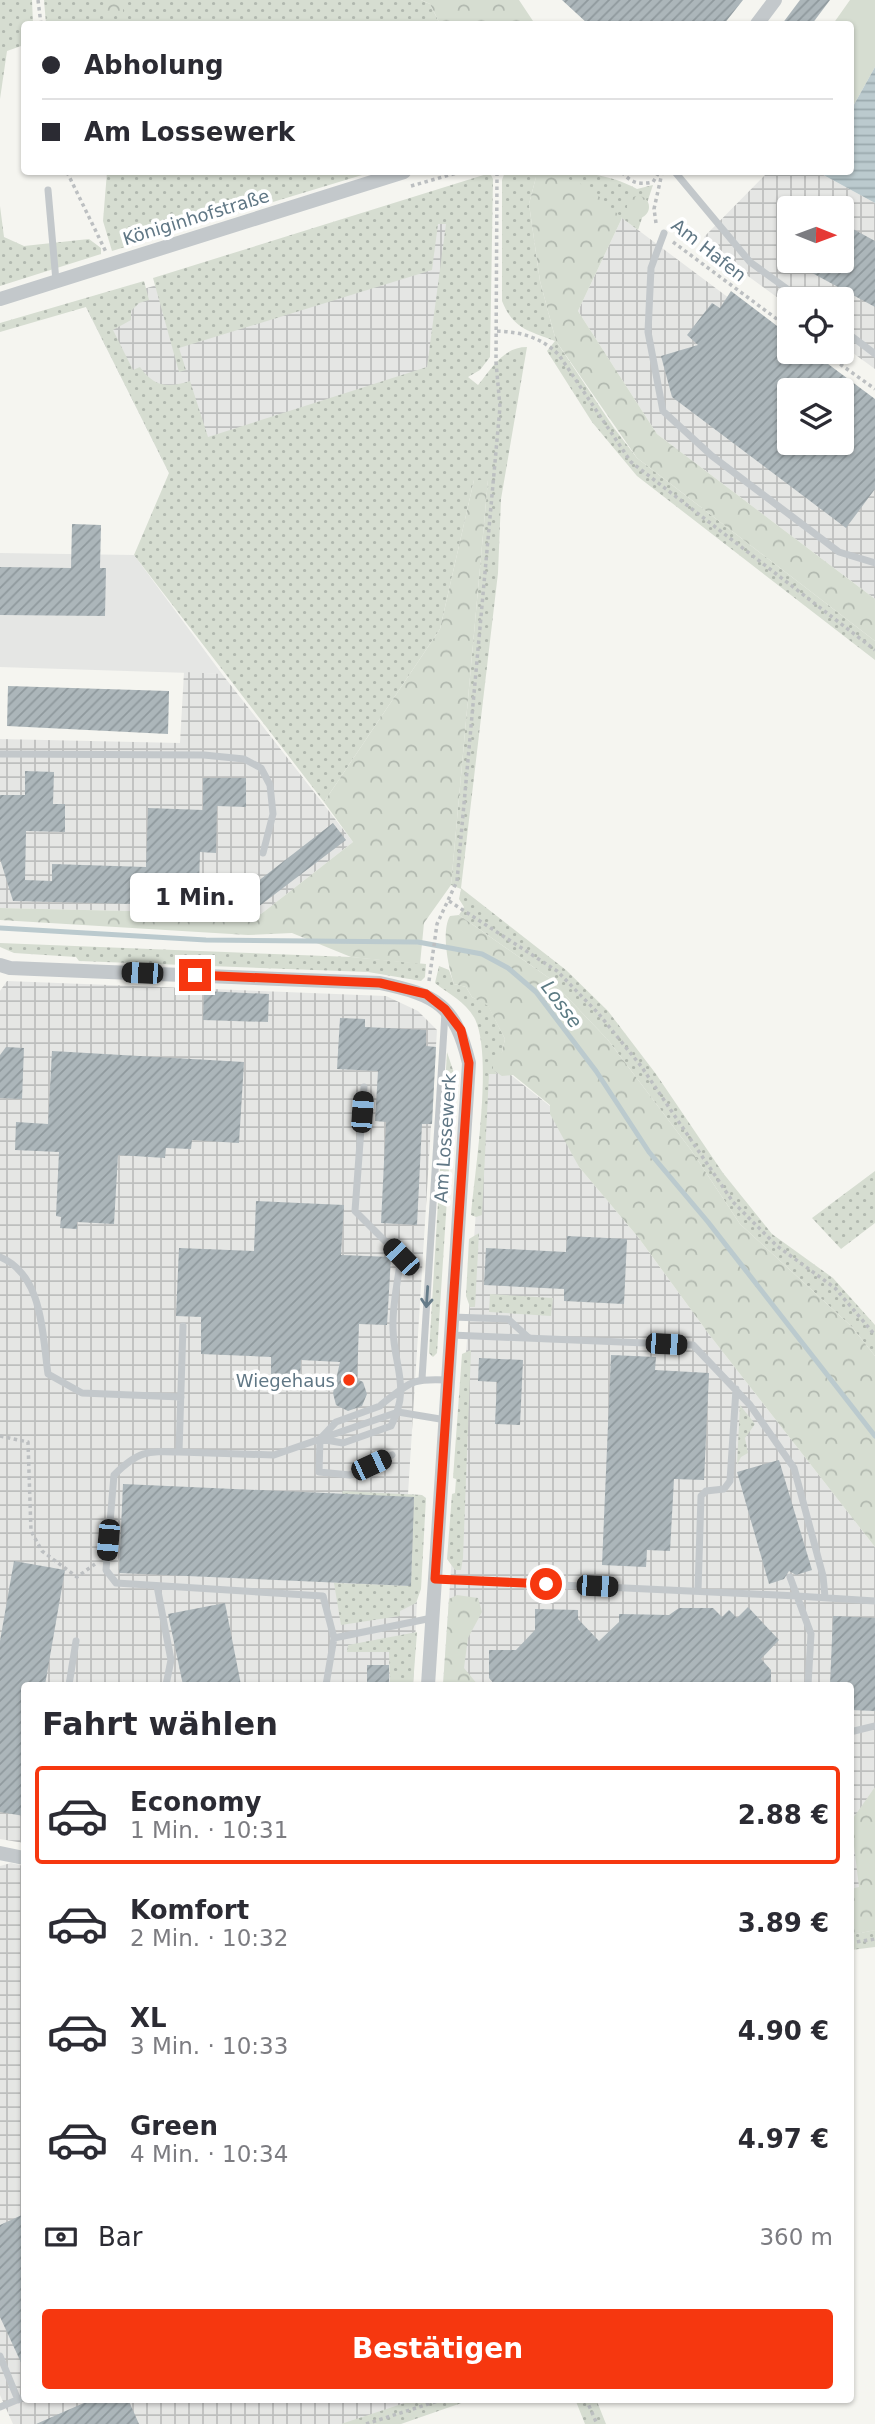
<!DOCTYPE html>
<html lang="de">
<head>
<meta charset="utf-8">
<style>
  :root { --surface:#fff; --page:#f7f7f7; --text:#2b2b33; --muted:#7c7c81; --line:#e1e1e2; --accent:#f6370f }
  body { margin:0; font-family:"DejaVu Sans",sans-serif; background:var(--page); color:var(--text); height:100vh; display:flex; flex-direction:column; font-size:26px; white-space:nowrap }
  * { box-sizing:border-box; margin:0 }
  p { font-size:23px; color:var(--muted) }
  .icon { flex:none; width:38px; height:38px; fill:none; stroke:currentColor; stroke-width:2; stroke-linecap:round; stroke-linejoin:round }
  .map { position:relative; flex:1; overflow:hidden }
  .drawer { position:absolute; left:21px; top:1682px; width:833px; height:721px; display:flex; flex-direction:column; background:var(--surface); border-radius:7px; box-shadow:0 2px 5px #0004 }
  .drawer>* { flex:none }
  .guide { position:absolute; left:21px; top:21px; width:833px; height:154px; border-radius:7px; box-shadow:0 2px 5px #0004; display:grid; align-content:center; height:154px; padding:0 21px; background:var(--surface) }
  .needle { width:46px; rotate:91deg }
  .controls { position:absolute; left:777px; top:196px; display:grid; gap:14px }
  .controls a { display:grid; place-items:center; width:77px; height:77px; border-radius:7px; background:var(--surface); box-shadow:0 2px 5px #0004; font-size:35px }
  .end { position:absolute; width:32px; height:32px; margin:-16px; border:9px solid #f6370f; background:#fff; box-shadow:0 0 0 4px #fff }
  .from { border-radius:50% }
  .bubble { position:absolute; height:49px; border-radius:7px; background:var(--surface); box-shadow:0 2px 5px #0004; font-size:23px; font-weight:700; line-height:49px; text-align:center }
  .car { position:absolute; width:21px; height:42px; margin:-21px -10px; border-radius:9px; box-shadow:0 0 5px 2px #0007; background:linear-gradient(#222 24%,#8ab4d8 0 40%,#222 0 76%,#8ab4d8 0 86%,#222 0) }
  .guide b { display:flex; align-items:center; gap:24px; height:66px; font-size:26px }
  .guide b+b { border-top:2px solid var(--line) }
  .guide i { width:18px; height:18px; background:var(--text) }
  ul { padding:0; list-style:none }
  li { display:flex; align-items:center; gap:21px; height:98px; margin:0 14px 10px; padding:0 7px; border:4px solid transparent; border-radius:7px }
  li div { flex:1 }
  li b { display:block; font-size:26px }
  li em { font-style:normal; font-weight:700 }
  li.current { border-color:var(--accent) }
  li>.icon { width:63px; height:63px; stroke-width:1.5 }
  h2 { padding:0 21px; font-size:32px; line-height:84px }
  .pay { display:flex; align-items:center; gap:18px; height:77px; padding:0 21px; font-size:26px }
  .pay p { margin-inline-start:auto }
  .primary-button { display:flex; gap:14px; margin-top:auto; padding:14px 21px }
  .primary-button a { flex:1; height:80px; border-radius:7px; background:var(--accent); color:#fff; font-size:28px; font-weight:700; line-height:80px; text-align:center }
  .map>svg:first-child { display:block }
</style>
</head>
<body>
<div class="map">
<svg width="875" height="2424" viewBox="0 0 875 2424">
  <defs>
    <pattern id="industrial-grid" width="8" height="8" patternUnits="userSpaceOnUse" patternTransform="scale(1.75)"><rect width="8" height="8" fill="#e5e6e4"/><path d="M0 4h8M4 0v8" fill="none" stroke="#bdbfbe"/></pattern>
    <pattern id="grass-dots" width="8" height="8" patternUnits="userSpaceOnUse" patternTransform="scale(1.75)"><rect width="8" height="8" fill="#d6ddd1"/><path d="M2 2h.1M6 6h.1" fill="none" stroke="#b1b8af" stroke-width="1.8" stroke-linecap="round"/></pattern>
    <pattern id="forest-crowns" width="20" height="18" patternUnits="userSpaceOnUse" patternTransform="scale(1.75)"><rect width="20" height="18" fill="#d6ddd1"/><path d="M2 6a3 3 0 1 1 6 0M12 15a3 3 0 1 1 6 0" fill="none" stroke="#b1b8af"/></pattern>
    <pattern id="water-rules" width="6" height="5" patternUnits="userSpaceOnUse" patternTransform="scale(1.75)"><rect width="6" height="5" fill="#bbcace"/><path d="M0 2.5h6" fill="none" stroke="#9ba9ad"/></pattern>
    <pattern id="building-hatch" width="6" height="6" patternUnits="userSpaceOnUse" patternTransform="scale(1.75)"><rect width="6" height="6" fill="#acb6ba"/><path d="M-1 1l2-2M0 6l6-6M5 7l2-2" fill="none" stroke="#8f999d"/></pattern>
  </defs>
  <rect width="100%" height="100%" fill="#f5f5f0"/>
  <path fill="#e5e6e4" d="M 0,553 L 134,555 L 222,674 L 0,667 Z"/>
  <path fill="url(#industrial-grid)" fill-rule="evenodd" d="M 768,172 L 818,172 L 875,203 L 875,369 L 842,345 L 842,299 L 789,299 L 789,306 L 722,257 L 704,237 ZM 789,208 L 842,208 L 842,261 L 789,261 Z
    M 490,181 L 467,376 L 169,473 L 86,307 Z
    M 622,218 L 789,343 L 789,352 L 801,352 L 875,407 L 875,599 L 657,434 L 578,311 ZM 789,390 L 842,390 L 842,443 L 789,443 Z
    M 184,672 L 222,674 L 353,842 L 261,914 L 0,908 L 0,739 L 180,743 Z
    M 7,981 L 386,996 L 418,1011 L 437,1030 L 408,1494 L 422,1495 L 413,1685 L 24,1685 L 24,1843 L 0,1839 L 0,991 Z
    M 493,1061 L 550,1106 L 579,1167 L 638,1237 L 708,1333 L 875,1547 L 875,1930 L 851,1935 L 850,1685 L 443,1685 L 486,1067 Z
    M 11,1863 L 24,1866 L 24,2399 L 419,2399 L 345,2424 L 13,2424 L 0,2395 L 0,1866 Z"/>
  <path fill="url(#grass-dots)" d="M 0,0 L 32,0 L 33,24 L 24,24 L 24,45 L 7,51 L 0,99 Z
    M 44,0 L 421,0 L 430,4 L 440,24 L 46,24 Z
    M 107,172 L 372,172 L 112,251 L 103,221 Z
    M 505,172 C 548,172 598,167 637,189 L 653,185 L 638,230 L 622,218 L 536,177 L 529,204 L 540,281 L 556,341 L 614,428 L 637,458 L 875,641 L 875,660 L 637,476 L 592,422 L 547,351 L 555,341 C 529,331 513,329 502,301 L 502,180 Z
    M 490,173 L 493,179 L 490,357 L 480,370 L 468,377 L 478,385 C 492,368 503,347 527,347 L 501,499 L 498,573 L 461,888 L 566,970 L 608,1011 L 656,1074 L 723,1173 L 772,1234 L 833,1278 L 875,1325 L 875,1356 L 851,1326 L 740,1224 L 691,1150 L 608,1040 L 549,978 L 459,915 L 464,907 L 459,899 L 461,889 L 451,885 L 488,480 L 474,480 L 440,629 L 324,802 L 134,555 L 169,473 L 86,307 L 0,332 L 0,323 L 144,281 L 149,300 L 139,303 L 131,311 L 131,320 L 113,330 L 133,370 L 140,367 C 154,387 167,388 190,381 L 208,437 L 427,367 L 446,224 L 438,224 L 432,270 L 179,348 L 186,370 L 179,372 L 153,278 Z
    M 0,206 L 4,237 L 24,246 L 89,239 L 101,248 L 101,254 L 0,286 Z
    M 0,943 L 351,957 L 426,964 L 425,977 L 421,981 L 368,972 L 79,961 L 76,957 L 14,953 L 0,947 Z
    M 439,966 L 449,970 L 454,984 L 466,987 L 472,997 L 488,1005 L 505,1039 L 502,1052 L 493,1069 L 497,1074 L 489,1074 L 482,1215 L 476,1217 L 471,1215 C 475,1169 493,1057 475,1019 C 465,1001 450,995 435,983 Z
    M 447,1052 L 455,1076 L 437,1353 L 433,1357 L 429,1353 Z
    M 875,1171 L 875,1223 L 841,1249 L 812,1218 Z
    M 479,1233 L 475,1307 L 470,1307 L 466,1296 L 469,1239 Z
    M 490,1294 L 553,1298 L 551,1316 L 489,1312 Z
    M 471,1350 L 463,1558 L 461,1570 L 455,1570 L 447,1559 L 452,1494 L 455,1493 L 456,1479 L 453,1478 L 462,1354 Z
    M 740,1405 L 755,1424 L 745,1438 L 748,1453 L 741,1457 L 737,1465 Z
    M 343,1491 L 422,1495 L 426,1498 L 421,1589 L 416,1603 L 400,1611 L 400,1616 L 341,1625 L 334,1583 L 411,1586 L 414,1498 L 342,1494 Z
    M 417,1632 L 413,1685 L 390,1685 L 389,1652 L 347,1652 L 348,1645 Z
    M 875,1930 L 875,1947 L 851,1950 L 851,1935 Z
    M 417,2399 L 473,2399 L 401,2424 L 341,2424 Z
    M 575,2399 L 596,2399 L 606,2424 L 585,2424 Z"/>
  <path fill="url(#forest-crowns)" d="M 105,0 L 123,0 L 123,13 L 110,18 L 104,12 Z
    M 421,0 L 519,0 L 535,24 L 440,24 L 430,4 Z
    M 550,172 L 589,187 L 622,218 L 578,311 L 657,434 L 875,599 L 875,641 L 637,458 L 556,341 L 540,281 L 529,204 L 536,177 Z
    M627 207a11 11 0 1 1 22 0a11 11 0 1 1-22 0Z
    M 474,480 L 488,480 L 451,885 L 424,923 L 420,964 L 351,957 L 292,933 L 248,935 L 0,920 L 0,908 L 261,914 L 353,842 L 324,802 L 440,629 Z
    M 459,915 L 549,978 L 608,1040 L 691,1150 L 740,1224 L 851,1326 L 875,1356 L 875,1547 L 708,1333 L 638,1237 L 579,1167 L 550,1114 L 550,1105 L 513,1075 L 502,1076 L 493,1070 L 493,1056 L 502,1052 L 505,1039 L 488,1006 L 472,997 L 466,987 L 454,984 C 448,967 441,931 450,916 Z
    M 457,1595 L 478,1598 L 482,1612 L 468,1638 L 464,1668 L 478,1685 L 443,1685 L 449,1599 Z
    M 875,1787 L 875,1930 L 851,1935 L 851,1889 L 859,1887 L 851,1821 Z"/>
  <path fill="#d6ddd1" d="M 850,0 L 875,0 L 875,67 L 851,110 L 850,24 L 833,24 Z"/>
  <path fill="url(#water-rules)" d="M 875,67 L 875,203 L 818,172 L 850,172 L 851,110 Z"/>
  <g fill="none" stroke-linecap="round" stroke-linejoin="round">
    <path stroke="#bbcace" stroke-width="5" d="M 0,928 L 206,940 L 418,942 L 482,954 L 508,968 L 536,992 L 596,1071 L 649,1152 L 708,1222 L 875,1436"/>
  </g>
  <path fill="url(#building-hatch)" fill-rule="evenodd" d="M 562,0 L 743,0 L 724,24 L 588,24 Z
    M 800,0 L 830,0 L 812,24 L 782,24 Z
    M 842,223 L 875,241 L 875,307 L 790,261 L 842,261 Z
    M 731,291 L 789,335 L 789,352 L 812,352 L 875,399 L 875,489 L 846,528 L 672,397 L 661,356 L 698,345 L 687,335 L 712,303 L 720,308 ZM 789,390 L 842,390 L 842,443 L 789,443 Z
    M 72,524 L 101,525 L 100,568 L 106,568 L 105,616 L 0,615 L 0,567 L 71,568 Z
    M 8,686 L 169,691 L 168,734 L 7,726 Z
    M 25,771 L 54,772 L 53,804 L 65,804 L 65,832 L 26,831 L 25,880 L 52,881 L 52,864 L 146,867 L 148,808 L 203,810 L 203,778 L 246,778 L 246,807 L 217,806 L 216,853 L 200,852 L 199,886 L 249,888 L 333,823 L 346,840 L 258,907 L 13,901 L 0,859 L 0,795 L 25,795 Z
    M 204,991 L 269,994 L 268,1022 L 203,1020 Z
    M 340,1018 L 365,1019 L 365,1027 L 426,1030 L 426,1046 L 436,1047 L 432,1124 L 422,1124 L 417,1225 L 381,1223 L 386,1122 L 375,1121 L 378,1071 L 337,1069 Z
    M 6,1047 L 24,1048 L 22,1099 L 0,1098 L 0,1055 Z
    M 52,1051 L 244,1062 L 239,1143 L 192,1140 L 191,1149 L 166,1148 L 165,1158 L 118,1155 L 114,1224 L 77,1222 L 77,1229 L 60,1228 L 61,1217 L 56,1216 L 59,1152 L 15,1150 L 16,1122 L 48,1124 Z
    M 256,1201 L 344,1205 L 341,1255 L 391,1257 L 387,1325 L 359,1324 L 357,1379 L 363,1382 L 367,1394 L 362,1406 L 348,1411 L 336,1405 L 333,1393 L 340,1362 L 301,1360 L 300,1376 L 271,1375 L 271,1357 L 201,1354 L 201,1317 L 176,1316 L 179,1248 L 254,1251 Z
    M 567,1236 L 627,1239 L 624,1304 L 564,1301 L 564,1289 L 484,1285 L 486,1248 L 566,1252 Z
    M 611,1355 L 656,1357 L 655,1370 L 709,1373 L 704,1480 L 674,1479 L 670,1551 L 647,1550 L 646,1567 L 602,1565 Z
    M 479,1358 L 523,1360 L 520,1425 L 495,1424 L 497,1382 L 478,1381 Z
    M 779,1460 L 812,1570 L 796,1575 L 789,1571 L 784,1579 L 769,1584 L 737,1472 Z
    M 123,1484 L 414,1497 L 411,1586 L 119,1573 Z
    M 14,1561 L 65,1570 L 45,1685 L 24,1685 L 24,1816 L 0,1812 L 0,1641 Z
    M 225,1603 L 241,1685 L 183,1685 L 168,1614 Z
    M 748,1607 L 779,1640 L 761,1659 L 771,1670 L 771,1685 L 495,1685 L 489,1678 L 489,1650 L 516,1650 L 535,1630 L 535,1609 L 578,1610 L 578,1619 L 599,1641 L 619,1622 L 619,1614 L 669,1615 L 679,1608 L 713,1608 L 722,1617 L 729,1610 L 737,1618 Z
    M 833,1616 L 875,1618 L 875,1711 L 850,1710 L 850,1685 L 830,1685 Z
    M 367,1665 L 389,1665 L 389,1685 L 367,1685 Z
    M 24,2214 L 24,2369 L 0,2317 L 0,2225 Z
    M 93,2399 L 128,2399 L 139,2424 L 36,2424 Z"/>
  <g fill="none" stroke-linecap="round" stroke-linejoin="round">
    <path stroke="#bcbfc1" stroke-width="3.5" stroke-dasharray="3.5 3.5" stroke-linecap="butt" d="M 38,0 L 41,24
      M 67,172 L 106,252
      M 622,172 C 631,183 639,185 653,182 L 659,172
      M 411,186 L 460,172
      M 656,223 L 654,209 L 662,173
      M 673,242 L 789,328
      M 497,331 C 521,332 541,337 559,355 L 631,462 L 875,650
      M 823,352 L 875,389
      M 449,901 L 557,971 L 598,1013 L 641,1066 L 733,1202 L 777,1246 L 835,1288 L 875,1335
      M 429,981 L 437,924 L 457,881 L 500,407 L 496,362 L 497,172
      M 0,1436 L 28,1442 L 31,1531 L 42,1551 L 77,1577 L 95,1564
      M 850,1943 L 875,1939
      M 586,2399 L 597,2424
      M 366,2424 L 444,2399"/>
    <path stroke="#c3c8cb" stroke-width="7" d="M 675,172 L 750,262 L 801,299
      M 48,190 L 56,281
      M 664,233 L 651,268 L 648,332 L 663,411 L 712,456 L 839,552 L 875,563
      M 842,329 L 875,354
      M 0,754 L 204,755 L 244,759 L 261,768 L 270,785 L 273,814 L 263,853
      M 364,1087 L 355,1211 L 401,1257 C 398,1280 392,1306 393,1329 C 394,1367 411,1388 391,1426 L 343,1443 L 320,1439 L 336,1422 L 380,1406 L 382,1404 C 411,1382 411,1378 448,1380
      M 0,1257 C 43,1275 42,1333 48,1374 L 82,1393 L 181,1397
      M 452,1317 L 508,1319 L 529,1338
      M 183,1326 L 179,1452 L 274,1455 L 398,1412 L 446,1420
      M 451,1335 L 693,1345 L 750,1405 L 794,1468 L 823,1576 L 825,1597
      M 422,1379 L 445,1013
      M 320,1439 L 319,1472 L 350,1475 L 392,1455
      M 179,1452 C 146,1451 138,1451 114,1475 L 106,1570 L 116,1583 L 323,1596 L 334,1638 L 432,1618
      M 790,1577 L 797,1596 L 875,1601
      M 435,1579 L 797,1596 L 811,1634 L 808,1685
      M 157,1586 L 171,1660 L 166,1685
      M 698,1591 L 701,1496 L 706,1491 L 724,1489 L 730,1481 L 736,1389
      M 69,1685 L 76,1641
      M 326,1685 L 334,1638
      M 850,1732 L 875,1726
      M 0,2356 L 18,2400
      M 0,2407 L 24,2397"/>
    <path stroke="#c3c8cb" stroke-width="14" d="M 757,24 L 775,0
      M 0,299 L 404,172
      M 0,965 L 10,968 L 380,983 C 437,995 455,1005 469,1063 L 428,1685
      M 0,1853 L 24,1858"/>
  </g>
  <defs><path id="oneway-shaft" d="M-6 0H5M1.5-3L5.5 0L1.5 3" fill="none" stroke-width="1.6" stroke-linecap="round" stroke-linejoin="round" transform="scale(1.75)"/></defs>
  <use stroke="#657b88" href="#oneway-shaft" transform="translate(427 1297) rotate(94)"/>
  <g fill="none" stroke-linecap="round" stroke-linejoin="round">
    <path stroke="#f6370f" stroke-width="9" d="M 195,975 L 380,983 L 426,994 L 445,1009 L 461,1030 L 469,1063 L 435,1579 L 546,1584"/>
  </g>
  <circle fill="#f6370f" stroke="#fff" stroke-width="2.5" cx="349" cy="1380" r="7"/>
  <g text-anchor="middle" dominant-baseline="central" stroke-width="7" stroke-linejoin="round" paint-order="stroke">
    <g font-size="18" fill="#607785" stroke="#fff">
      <text transform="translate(196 217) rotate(-17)">Königinhofstraße</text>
      <text transform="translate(709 250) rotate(38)">Am Hafen</text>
      <text transform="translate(445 1138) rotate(-86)">Am Lossewerk</text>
    </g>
    <g font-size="18" fill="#607785" stroke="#fff" text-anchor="end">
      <text x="335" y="1380">Wiegehaus</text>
    </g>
    <g font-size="19" font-style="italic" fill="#5b7a83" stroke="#fff">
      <text transform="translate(562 1004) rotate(53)">Losse</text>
    </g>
  </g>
</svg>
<div class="controls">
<a><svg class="needle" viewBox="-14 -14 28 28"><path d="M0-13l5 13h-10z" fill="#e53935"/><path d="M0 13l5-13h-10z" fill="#7c7c81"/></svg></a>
<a><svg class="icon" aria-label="locate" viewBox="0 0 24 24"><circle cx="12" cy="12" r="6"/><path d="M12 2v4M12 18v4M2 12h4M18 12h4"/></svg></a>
<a><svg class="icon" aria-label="layers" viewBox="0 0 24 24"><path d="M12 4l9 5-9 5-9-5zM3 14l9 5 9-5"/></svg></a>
</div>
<i class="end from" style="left:546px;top:1584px"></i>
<i class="end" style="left:195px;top:975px"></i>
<div class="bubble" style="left:130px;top:873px;width:130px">1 Min.</div>
<i class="car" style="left:142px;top:973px;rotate:272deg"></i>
<i class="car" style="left:362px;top:1112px;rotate:4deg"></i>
<i class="car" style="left:401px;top:1257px;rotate:316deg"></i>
<i class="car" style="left:666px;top:1344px;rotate:93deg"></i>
<i class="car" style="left:371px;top:1465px;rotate:65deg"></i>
<i class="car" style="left:108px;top:1540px;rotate:185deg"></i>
<i class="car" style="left:597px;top:1586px;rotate:93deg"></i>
<div class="guide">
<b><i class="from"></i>Abholung</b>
<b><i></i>Am Lossewerk</b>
</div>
<section class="drawer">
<h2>Fahrt wählen</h2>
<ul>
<li class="current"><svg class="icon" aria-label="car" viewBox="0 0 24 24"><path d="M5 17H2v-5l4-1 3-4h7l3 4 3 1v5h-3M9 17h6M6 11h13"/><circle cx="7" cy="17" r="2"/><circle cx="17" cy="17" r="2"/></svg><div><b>Economy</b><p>1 Min. · 10:31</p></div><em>2.88 €</em></li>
<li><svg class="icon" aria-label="car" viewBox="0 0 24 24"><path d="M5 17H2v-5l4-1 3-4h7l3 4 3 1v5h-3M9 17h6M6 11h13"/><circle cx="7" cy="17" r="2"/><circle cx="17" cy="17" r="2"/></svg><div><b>Komfort</b><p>2 Min. · 10:32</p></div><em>3.89 €</em></li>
<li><svg class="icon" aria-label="car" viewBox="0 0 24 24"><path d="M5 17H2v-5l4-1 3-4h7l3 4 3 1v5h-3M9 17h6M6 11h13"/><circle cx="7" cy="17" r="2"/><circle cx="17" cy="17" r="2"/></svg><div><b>XL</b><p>3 Min. · 10:33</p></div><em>4.90 €</em></li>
<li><svg class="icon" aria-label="car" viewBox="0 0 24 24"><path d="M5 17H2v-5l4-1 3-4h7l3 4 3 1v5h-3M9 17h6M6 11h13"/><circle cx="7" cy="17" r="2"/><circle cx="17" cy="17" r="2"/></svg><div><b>Green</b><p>4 Min. · 10:34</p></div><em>4.97 €</em></li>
</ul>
<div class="pay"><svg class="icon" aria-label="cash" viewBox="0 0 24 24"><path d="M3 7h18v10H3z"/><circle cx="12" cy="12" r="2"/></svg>Bar<p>360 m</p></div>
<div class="primary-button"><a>Bestätigen</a></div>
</section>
</div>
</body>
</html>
